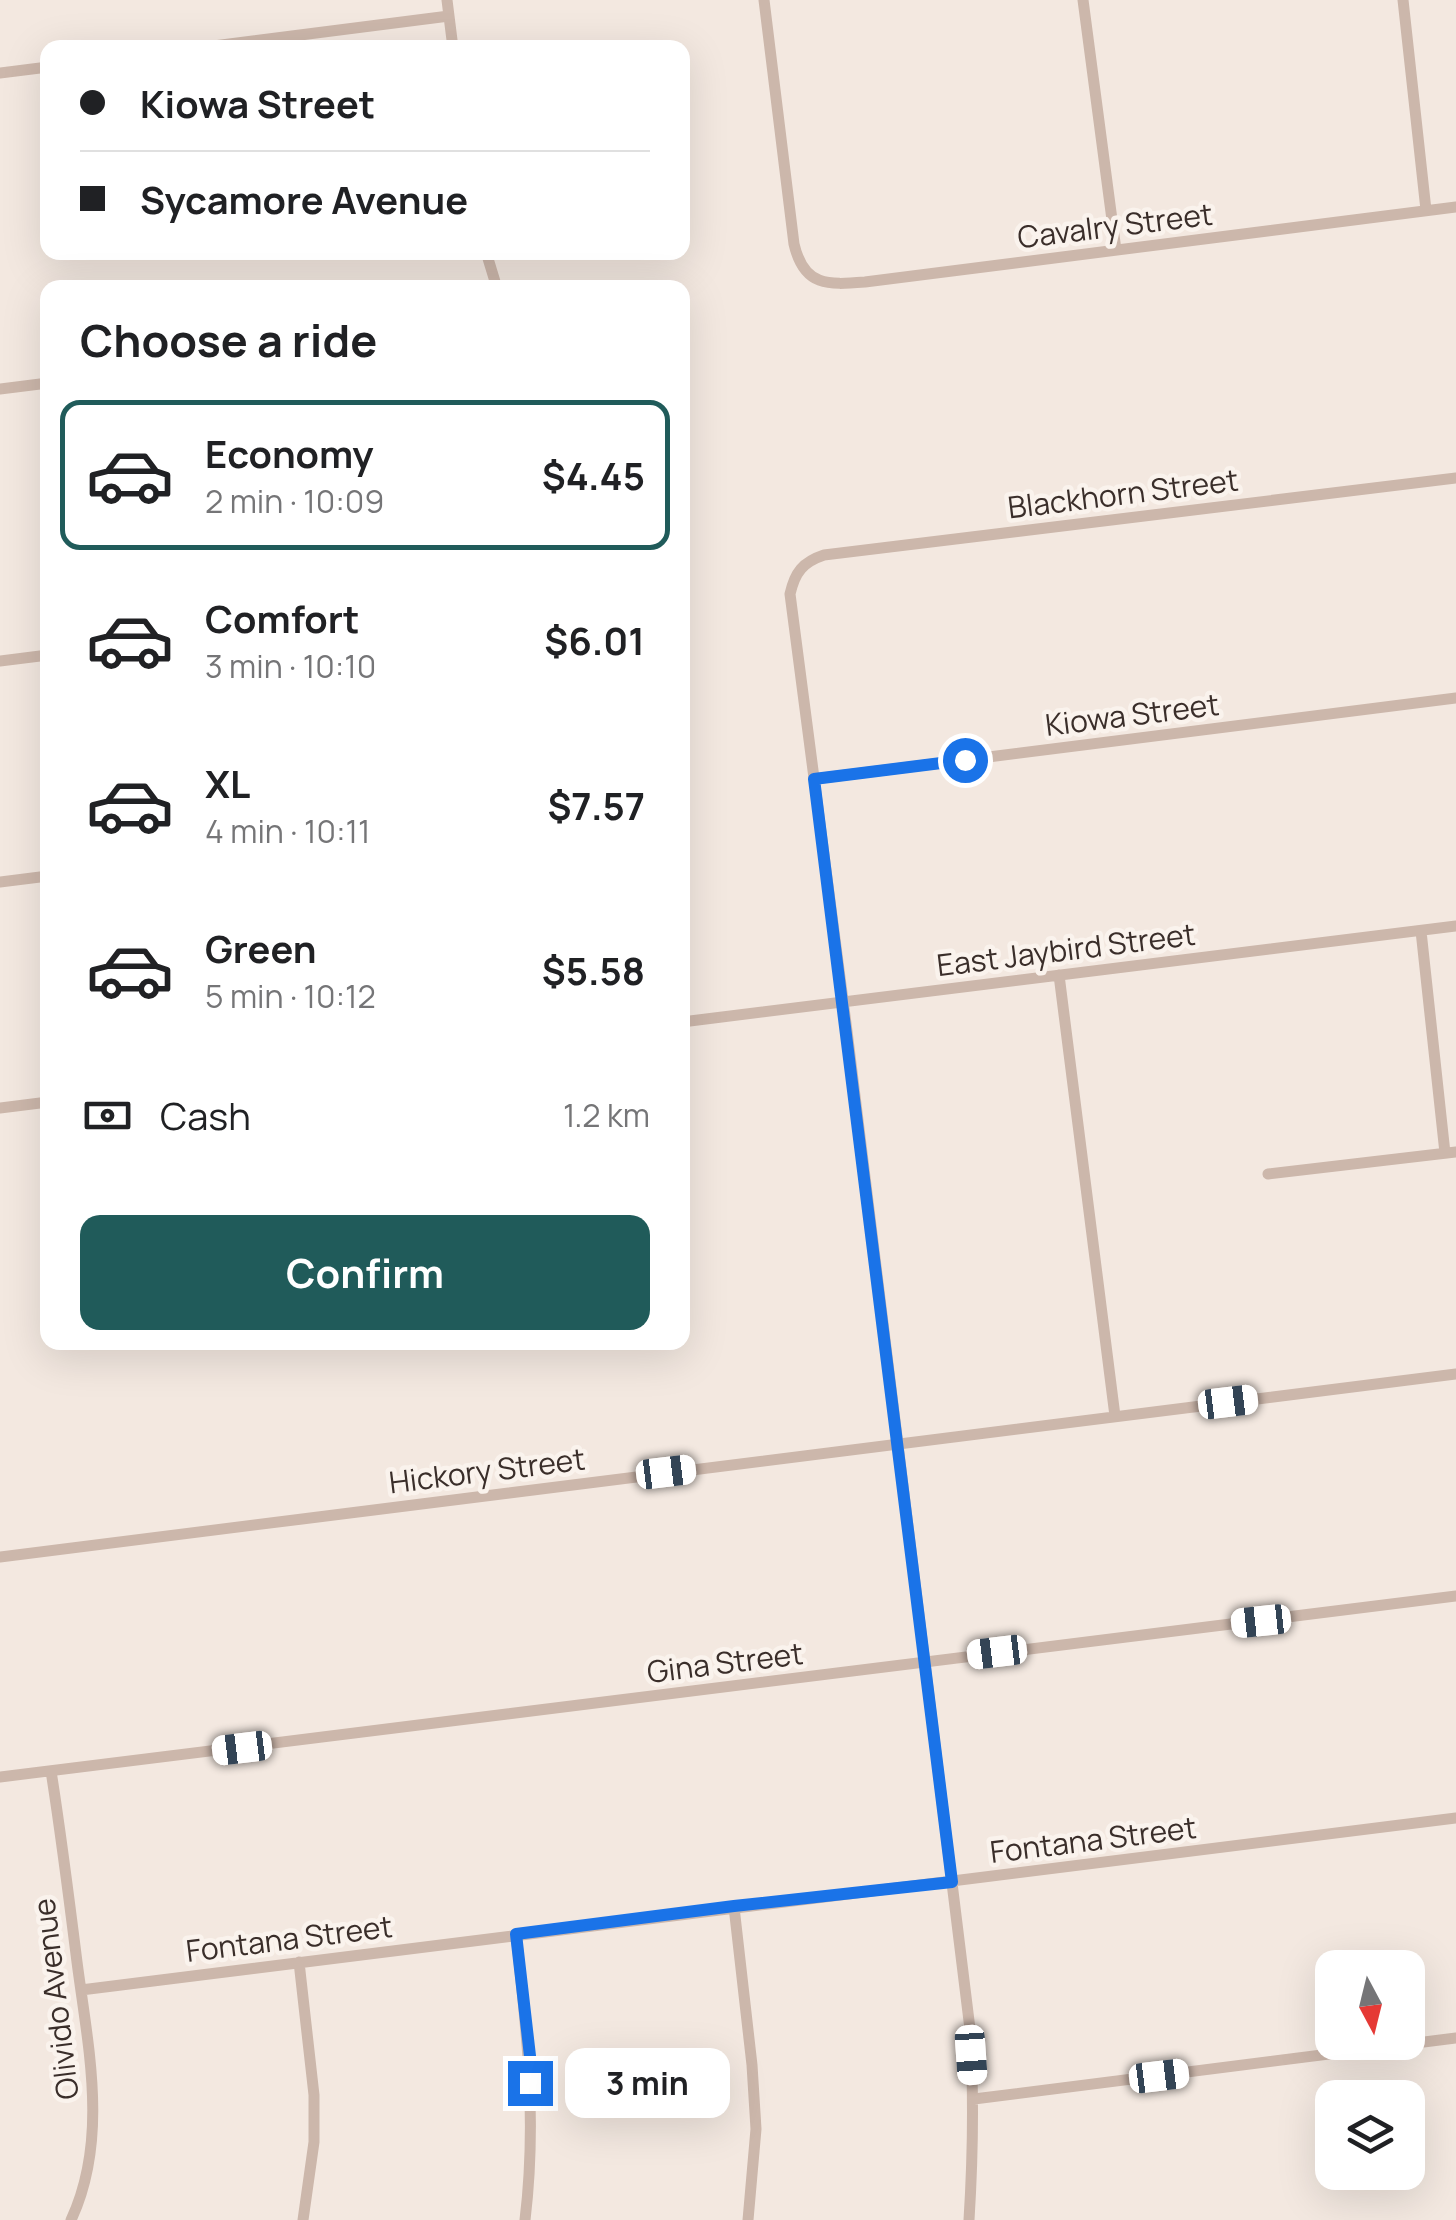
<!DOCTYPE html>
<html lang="en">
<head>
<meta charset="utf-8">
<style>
  :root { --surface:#fff; --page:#f2f2f2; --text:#202124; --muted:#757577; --line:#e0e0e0; --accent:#205b5a }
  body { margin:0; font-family:Manrope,sans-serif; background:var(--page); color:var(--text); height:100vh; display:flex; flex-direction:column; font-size:38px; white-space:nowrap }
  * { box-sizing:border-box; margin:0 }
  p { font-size:32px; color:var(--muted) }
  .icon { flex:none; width:55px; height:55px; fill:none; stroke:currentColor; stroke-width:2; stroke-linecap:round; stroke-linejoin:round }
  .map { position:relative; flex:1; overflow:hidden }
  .panel { position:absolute; left:40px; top:280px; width:650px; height:1070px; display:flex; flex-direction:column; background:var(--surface); border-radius:20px; box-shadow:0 10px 40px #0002 }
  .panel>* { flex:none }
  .banner { position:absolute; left:40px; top:40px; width:650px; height:220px; border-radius:20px; box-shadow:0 10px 40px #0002; display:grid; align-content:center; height:220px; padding:0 40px; background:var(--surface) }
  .needle { width:65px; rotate:173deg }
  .fabs { position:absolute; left:1315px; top:1950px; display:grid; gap:20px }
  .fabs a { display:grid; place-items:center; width:110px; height:110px; border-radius:20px; background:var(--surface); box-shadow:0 10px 40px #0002; font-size:50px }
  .end { position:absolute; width:45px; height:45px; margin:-22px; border:12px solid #1a73e8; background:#fff; box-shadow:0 0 0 5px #fff }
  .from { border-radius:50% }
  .bubble { position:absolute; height:70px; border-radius:20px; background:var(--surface); box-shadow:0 10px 40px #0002; font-size:32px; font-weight:700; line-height:70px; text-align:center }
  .car { position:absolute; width:30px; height:60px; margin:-30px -15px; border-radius:12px; box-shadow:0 0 8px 2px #0007; background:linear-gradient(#fff 24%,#345 0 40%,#fff 0 76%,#345 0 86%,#fff 0) }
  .banner b { display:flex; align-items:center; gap:35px; height:95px; font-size:38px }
  .banner b+b { border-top:2px solid var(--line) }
  .banner i { width:25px; height:25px; background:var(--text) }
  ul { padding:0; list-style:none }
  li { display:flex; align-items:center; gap:30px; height:150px; margin:0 20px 15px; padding:0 20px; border:5px solid transparent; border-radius:20px }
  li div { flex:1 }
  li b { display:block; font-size:38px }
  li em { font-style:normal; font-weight:700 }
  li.on { border-color:var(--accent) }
  li>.icon { width:90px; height:90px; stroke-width:1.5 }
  h2 { padding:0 40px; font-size:45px; line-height:120px }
  .pay { display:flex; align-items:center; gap:25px; height:110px; padding:0 40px; font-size:38px }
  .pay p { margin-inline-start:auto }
  .button { display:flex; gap:20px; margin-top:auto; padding:20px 40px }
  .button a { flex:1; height:115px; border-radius:20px; background:var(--accent); color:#fff; font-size:40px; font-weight:700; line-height:115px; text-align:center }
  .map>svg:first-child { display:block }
</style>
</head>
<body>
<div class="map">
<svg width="1456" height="2220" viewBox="0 0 1456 2220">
  <rect width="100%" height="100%" fill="#f3e8e0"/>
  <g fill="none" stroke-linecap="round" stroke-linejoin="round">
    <path stroke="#ccb7ab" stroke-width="11" d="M 447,0 L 453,48
      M 764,0 L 794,244 C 804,287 828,285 865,282 L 1456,207
      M 1083,0 L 1116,250
      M 1403,0 L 1426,210
      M 198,48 L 449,16
      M 0,73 L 48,67
      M 486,252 L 497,288
      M 0,389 L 48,383
      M 0,661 L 48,655
      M 814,779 L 1456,698
      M 0,882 L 48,876
      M 1421,931 L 1445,1153
      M 1059,975 L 1115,1416
      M 682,1022 L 1456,926
      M 0,1108 L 48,1102
      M 1268,1174 L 1456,1152
      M 0,1557 L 1456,1374
      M 51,1771 C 61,1834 69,1898 77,1962 C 88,2047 109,2139 71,2220
      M 0,1777 L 1456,1596
      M 734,1907 L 752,2065 L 756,2129 L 748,2220
      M 516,1934 C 527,2032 537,2121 525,2220
      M 299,1962 L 314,2095 L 314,2142 L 303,2220
      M 81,1990 C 539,1931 998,1877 1456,1818
      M 974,2099 L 1456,2038
      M 969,2220 C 973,2156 974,2093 970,2029 L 847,1031 L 790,594 C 795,572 803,562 824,555 L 1456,478"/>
  </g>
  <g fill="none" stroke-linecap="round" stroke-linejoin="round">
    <path stroke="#1a73e8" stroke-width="12" d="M 530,2083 L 530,2056 L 516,1934 L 734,1906 L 952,1882 L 814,779 L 965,760"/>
  </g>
  <g text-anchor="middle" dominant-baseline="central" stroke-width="9" stroke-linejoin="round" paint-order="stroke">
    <g font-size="30" fill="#3a2e2a" stroke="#faf3ed">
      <text transform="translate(1115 225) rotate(-7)">Cavalry Street</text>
      <text transform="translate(1123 493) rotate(-7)">Blackhorn Street</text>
      <text transform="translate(1132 714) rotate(-7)">Kiowa Street</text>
      <text transform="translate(1066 949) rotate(-7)">East Jaybird Street</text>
      <text transform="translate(487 1470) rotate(-7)">Hickory Street</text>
      <text transform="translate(725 1662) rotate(-7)">Gina Street</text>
      <text transform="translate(1093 1839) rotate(-7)">Fontana Street</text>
      <text transform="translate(289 1938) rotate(-7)">Fontana Street</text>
      <text transform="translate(55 1999) rotate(-97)">Olivido Avenue</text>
    </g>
  </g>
</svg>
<div class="fabs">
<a><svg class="needle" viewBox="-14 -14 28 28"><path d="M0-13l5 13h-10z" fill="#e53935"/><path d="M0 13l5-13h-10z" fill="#757577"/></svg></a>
<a><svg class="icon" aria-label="layers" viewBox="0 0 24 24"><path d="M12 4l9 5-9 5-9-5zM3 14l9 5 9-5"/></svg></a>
</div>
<i class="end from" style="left:965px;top:760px"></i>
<i class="end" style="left:530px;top:2083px"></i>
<div class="bubble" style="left:565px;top:2048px;width:165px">3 min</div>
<i class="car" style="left:1228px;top:1402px;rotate:83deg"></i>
<i class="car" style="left:666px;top:1472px;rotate:83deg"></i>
<i class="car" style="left:1261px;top:1621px;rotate:264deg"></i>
<i class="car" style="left:997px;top:1652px;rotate:263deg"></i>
<i class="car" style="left:242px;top:1748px;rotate:263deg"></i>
<i class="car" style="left:971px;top:2055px;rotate:176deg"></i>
<i class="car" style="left:1159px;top:2076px;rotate:83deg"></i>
<div class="banner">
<b><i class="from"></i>Kiowa Street</b>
<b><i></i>Sycamore Avenue</b>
</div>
<section class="panel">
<h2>Choose a ride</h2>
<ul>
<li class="on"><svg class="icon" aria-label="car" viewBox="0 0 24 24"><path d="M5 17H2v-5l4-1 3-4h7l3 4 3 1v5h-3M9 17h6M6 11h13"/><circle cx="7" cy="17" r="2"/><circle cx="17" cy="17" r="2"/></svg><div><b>Economy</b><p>2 min · 10:09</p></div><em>$4.45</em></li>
<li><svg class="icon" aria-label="car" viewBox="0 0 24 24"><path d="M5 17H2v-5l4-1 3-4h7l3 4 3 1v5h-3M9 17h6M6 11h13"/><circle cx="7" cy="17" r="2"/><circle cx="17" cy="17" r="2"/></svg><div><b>Comfort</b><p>3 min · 10:10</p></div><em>$6.01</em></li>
<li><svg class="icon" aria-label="car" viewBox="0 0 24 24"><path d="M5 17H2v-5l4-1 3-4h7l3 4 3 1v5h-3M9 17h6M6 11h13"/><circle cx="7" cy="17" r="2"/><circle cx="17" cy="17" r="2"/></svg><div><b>XL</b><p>4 min · 10:11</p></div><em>$7.57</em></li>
<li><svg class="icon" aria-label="car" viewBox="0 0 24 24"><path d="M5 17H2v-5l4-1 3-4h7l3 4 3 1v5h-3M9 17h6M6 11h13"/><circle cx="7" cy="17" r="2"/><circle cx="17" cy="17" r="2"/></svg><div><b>Green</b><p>5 min · 10:12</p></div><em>$5.58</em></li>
</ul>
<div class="pay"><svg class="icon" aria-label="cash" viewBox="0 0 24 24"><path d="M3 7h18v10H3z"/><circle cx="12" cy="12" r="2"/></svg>Cash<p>1.2 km</p></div>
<div class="button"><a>Confirm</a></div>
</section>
</div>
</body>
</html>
